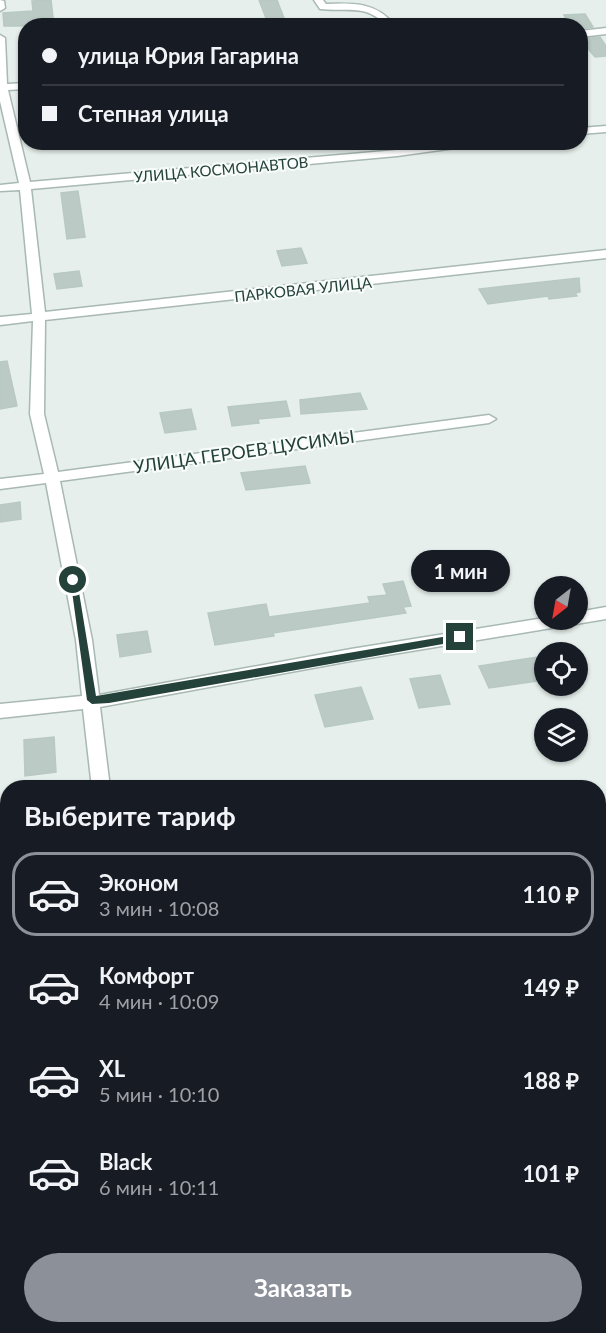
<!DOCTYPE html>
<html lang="ru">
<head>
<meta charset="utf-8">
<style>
  :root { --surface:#171b24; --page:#242831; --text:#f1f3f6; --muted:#9ea1a6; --line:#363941; --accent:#8c9099 }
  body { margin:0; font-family:Lato,sans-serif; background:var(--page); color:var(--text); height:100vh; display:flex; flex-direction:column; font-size:22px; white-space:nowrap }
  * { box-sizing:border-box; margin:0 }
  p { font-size:20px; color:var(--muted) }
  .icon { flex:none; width:33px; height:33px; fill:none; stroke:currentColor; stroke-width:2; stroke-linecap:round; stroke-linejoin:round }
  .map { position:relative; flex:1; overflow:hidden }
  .sheet { position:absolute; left:0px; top:780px; width:606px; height:554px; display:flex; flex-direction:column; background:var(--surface); border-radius:24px 24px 0 0; box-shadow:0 2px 4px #0004 }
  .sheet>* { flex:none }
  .hud { position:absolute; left:18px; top:18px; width:570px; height:132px; border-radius:24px; box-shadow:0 2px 4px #0004; display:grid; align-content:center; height:132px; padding:0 24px; background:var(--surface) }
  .needle { width:39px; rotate:211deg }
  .tools { position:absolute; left:534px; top:576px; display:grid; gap:12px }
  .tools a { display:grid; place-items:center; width:54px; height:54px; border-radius:50%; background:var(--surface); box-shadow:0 2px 4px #0004; font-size:30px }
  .end { position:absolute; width:27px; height:27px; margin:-14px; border:8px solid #24423a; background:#fff; box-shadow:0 0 0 3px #fff }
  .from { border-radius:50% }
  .bubble { position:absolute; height:42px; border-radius:21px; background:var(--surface); box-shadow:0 2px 4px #0004; font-size:20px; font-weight:700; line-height:42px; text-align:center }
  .hud b { display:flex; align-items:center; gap:21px; height:57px; font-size:22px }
  .hud b+b { border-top:2px solid var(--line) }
  .hud i { width:15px; height:15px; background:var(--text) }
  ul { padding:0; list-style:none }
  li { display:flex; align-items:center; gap:18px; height:84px; margin:0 12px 9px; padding:0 12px; border:3px solid transparent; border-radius:24px }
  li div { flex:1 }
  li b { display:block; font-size:22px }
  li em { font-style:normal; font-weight:700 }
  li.active { border-color:var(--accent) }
  li>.icon { width:54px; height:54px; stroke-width:1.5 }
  h2 { padding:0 24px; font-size:27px; line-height:72px }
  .button { display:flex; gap:12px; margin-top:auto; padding:12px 24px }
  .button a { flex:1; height:69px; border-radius:36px; background:var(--accent); color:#fff; font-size:24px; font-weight:700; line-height:69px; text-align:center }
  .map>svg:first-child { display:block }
</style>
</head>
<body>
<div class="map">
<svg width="606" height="1333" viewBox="0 0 606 1333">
  <rect width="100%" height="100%" fill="#e6efeb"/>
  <path fill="#bbcac4" stroke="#b8c9c2" stroke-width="1.5" d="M 51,0 L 54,26 L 4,26 L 3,13 L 33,11 L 32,1 Z
    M 259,0 L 277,0 L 287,26 L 269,26 Z
    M 585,14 L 593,27 L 580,29 L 580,26 L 570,26 L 564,15 Z
    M 600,37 L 606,46 L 606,56 L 595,57 L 580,39 Z
    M 78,191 L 85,237 L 67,239 L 61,193 Z
    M 301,248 L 307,263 L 282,266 L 277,251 Z
    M 79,271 L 82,286 L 57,289 L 54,274 Z
    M 579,278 L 580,292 L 575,293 L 577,296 L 549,299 L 548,296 L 488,304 L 479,289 Z
    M 7,361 L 17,406 L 0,409 L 0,362 Z
    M 360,393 L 367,409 L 301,414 L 300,400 Z
    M 286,401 L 290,416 L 258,419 L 259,423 L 232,426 L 228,407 Z
    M 191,409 L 196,429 L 165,433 L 160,413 Z
    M 305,466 L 310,483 L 246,490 L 241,473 Z
    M 20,502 L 21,519 L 0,522 L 0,505 Z
    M 403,581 L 411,606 L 403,607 L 406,613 L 273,633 L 274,636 L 215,645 L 208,613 L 266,604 L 269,617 L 370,603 L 368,597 L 387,595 L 383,584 Z
    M 147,631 L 151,652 L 120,657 L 117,635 Z
    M 544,656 L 544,680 L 489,688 L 479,666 Z
    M 440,675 L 450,704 L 419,708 L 410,679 Z
    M 361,687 L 373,719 L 325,727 L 315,695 Z
    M 54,737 L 56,772 L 25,776 L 24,740 Z"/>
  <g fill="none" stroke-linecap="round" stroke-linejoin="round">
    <defs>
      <path id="minor" d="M 0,0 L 4,1 L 5,8 L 0,11 Z
        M 314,0 L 323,0 L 326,4 C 353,3 377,2 395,26 L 386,26 C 368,3 345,12 320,9 Z
        M 606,28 L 606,34 L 580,37 L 580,31 Z
        M 0,35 L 5,38 L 7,84 L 26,83 L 26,89 L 8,90 L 30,182 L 397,150 L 450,142 L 482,142 L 477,145 L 397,156 L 31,189 L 45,312 L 606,250 L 606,258 L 45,320 L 44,414 L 58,472 L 489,415 L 496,419 L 489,423 L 60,481 L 92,640 L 99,695 L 351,649 L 544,618 L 578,620 L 578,612 L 606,607 L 606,619 L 351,661 L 100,707 L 110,788 L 92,788 L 83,709 L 0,718 L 0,704 L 82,696 L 76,640 L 46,483 L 0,489 L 0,479 L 44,474 L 30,414 L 33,321 L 0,325 L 0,317 L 32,314 L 20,190 L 0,191 L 0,185 L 19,183 L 0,101 Z
        M 606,126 L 606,132 L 580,134 L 580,128 Z
        M 606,938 L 606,956 L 598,957 L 598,939 Z
        M 8,1056 L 8,1076 L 0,1077 L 0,1057 Z
        M 162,1326 L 186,1326 L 187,1333 L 163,1333 Z"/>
    </defs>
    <use href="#minor" stroke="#a8b8b2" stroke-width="3"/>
    <use href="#minor" fill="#fff" fill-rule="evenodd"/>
  </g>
  <path fill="#24423a" d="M 70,577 L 76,577 L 77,580 L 96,696 L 460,634 L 465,637 L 460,641 L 109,703 L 92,704 L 87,700 Z"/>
  <g text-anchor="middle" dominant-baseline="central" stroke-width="4.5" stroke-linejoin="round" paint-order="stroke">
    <g font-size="15" fill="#24423a" stroke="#f7fbf9">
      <text transform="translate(221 169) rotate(-5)">УЛИЦА КОСМОНАВТОВ</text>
      <text transform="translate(303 289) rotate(-6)">ПАРКОВАЯ УЛИЦА</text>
    </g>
    <g font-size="18" fill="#24423a" stroke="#f7fbf9">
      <text transform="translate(244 451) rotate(-8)">УЛИЦА ГЕРОЕВ ЦУСИМЫ</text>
    </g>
  </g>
</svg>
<div class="tools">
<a><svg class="needle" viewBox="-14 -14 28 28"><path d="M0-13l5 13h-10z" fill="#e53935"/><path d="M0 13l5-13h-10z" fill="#9ea1a6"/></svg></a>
<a><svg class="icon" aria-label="locate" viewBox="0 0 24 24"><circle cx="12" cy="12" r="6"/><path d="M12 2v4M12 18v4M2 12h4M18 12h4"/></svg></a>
<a><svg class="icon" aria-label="layers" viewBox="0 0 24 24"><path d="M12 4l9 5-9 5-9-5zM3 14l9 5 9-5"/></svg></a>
</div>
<i class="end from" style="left:73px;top:580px"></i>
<i class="end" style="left:460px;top:637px"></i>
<div class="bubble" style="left:411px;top:550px;width:99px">1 мин</div>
<div class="hud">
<b><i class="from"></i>улица Юрия Гагарина</b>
<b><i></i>Степная улица</b>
</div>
<section class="sheet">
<h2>Выберите тариф</h2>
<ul>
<li class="active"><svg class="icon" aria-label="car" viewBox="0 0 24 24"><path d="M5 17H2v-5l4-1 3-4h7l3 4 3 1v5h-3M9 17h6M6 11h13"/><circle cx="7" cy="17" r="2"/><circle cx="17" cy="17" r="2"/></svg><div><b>Эконом</b><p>3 мин · 10:08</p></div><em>110 ₽</em></li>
<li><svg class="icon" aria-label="car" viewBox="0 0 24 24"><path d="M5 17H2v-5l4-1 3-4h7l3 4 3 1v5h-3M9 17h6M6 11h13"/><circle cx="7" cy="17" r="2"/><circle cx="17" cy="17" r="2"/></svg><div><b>Комфорт</b><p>4 мин · 10:09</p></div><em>149 ₽</em></li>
<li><svg class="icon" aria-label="car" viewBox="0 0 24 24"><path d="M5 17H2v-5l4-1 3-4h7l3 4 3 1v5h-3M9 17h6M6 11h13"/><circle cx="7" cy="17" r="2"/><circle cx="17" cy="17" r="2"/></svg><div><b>XL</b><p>5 мин · 10:10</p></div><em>188 ₽</em></li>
<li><svg class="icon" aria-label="car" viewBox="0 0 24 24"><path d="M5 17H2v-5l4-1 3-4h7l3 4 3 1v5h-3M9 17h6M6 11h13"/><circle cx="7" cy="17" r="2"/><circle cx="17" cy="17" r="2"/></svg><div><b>Black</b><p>6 мин · 10:11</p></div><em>101 ₽</em></li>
</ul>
<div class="button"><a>Заказать</a></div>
</section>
</div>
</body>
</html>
